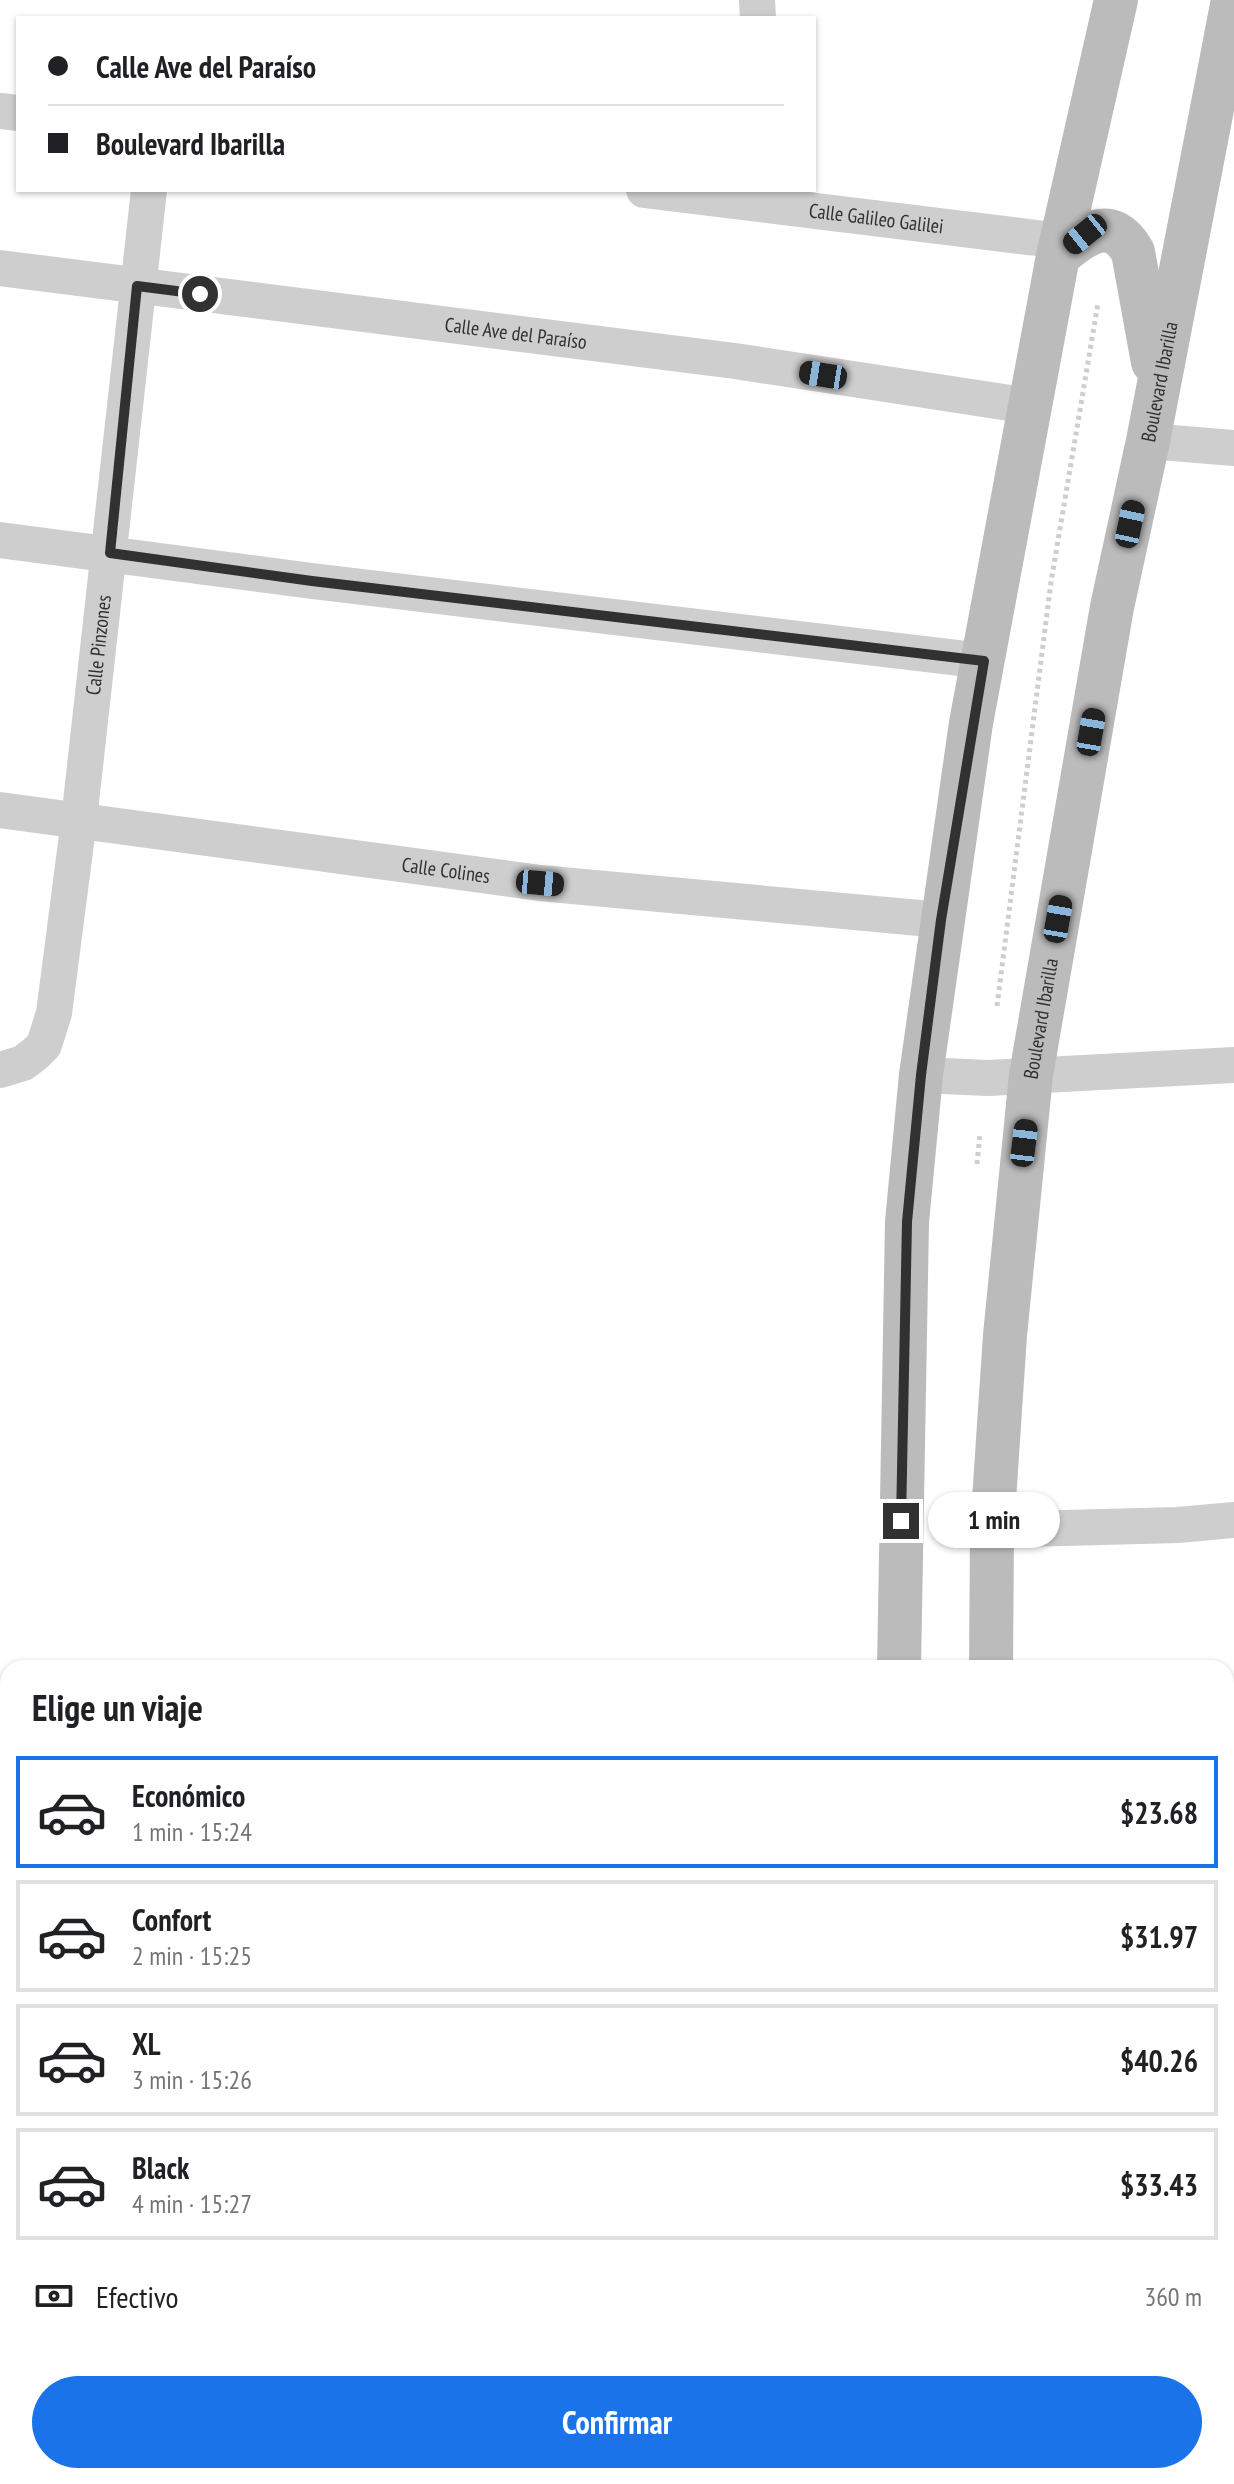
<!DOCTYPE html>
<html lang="es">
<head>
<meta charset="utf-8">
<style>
  :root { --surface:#fff; --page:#f2f2f2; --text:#202124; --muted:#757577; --line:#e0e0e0; --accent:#1a73e8 }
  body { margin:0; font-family:"PT Sans Narrow",sans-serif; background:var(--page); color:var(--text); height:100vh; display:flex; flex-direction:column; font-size:30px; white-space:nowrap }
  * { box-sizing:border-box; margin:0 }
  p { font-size:26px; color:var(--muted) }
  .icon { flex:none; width:44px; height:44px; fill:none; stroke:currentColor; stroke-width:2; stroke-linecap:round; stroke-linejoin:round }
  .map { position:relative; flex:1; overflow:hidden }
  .sheet { position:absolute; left:0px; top:1660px; width:1234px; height:824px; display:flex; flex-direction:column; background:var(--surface); border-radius:24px 24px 0 0; box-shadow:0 2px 6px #0004 }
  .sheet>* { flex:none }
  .hud { position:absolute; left:16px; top:16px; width:800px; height:176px; border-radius:0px; box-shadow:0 2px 6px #0004; display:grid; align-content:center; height:176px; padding:0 32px; background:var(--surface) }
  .end { position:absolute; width:36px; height:36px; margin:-18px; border:10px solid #313131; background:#fff; box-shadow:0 0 0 4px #fff }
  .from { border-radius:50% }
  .bubble { position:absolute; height:56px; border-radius:28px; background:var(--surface); box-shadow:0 2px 6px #0004; font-size:26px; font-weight:700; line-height:56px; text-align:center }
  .car { position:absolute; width:24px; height:48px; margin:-24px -12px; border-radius:10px; box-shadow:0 0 6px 2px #0007; background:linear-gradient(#222 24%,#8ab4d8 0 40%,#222 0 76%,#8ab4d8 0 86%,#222 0) }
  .hud b { display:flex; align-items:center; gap:28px; height:76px; font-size:30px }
  .hud b+b { border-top:2px solid var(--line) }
  .hud i { width:20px; height:20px; background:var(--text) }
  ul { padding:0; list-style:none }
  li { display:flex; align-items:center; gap:24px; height:112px; margin:0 16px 12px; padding:0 16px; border:4px solid var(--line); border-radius:0px }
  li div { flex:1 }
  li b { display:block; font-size:30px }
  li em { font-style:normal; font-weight:700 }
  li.on { border-color:var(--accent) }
  li>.icon { width:72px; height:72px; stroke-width:1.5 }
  h2 { padding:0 32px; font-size:36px; line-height:96px }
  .pay { display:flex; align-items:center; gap:20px; height:88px; padding:0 32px; font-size:30px }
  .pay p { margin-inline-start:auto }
  .cta { display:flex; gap:16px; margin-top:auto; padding:16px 32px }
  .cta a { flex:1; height:92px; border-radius:48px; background:var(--accent); color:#fff; font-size:32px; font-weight:700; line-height:92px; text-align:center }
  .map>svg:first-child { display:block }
</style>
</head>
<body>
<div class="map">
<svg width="1234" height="2484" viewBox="0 0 1234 2484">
  <rect width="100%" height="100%" fill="#fff"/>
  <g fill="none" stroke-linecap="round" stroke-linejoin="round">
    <path stroke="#cecece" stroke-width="5" stroke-dasharray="4 4" stroke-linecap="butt" d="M 997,1006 L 1051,582 L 1098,303
      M 977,1164 L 980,1134"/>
    <path stroke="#cecece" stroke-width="18" d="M 0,1816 L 8,1815
      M 0,1994 L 8,2008
      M 0,2173 L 8,2188
      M 169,2476 L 173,2484
      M 271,2476 L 275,2484"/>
    <g stroke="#cecece" stroke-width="36">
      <path d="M 757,0 L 758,18"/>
      <path d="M 0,111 L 18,113"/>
      <path id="s1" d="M 644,190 L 1061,241"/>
      <path id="s2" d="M 0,268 L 735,361 L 1030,406"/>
      <path d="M 1148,441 L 1234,448"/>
      <path d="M 0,540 L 312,581 L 984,661"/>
      <path id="s3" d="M 0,810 L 540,883 L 941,920"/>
      <path id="s4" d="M 0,1070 L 23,1063 L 35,1054 L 44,1045 L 54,1013 L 79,820 L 149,190"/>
      <path d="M 921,1075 L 988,1078 L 1234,1065"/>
      <path d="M 992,1530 L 1178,1525 L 1234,1520"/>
      <path d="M 1226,1706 L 1234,1706"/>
      <path d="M 1226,2067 L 1234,2067"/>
      <path d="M 1226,2236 L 1234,2235"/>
    </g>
    <g stroke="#bbb" stroke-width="44">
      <path d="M 1058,256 C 1083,235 1111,213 1133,252 L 1153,362"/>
      <path d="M 899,1668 L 907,1222 L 921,1075 L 971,723 L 1058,256 L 1116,0"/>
      <path id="s5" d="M 991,1668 L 992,1530 L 1005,1335 L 1031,1075 L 1112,607 L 1148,441 L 1233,0"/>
      <path d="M 0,1930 L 8,1944"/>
      <path d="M 0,2239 L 8,2253"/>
      <path d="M 131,2476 L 136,2484"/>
      <path d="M 308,2476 L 312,2484"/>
      <path d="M 892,2484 L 892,2476"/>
      <path d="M 989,2484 L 989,2476"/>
    </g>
  </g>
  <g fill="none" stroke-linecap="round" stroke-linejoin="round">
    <path stroke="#313131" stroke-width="10" d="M 200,294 L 137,286 L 110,553 L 312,581 L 984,661 L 941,920 L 921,1075 L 907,1222 L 901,1521"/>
  </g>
  <g text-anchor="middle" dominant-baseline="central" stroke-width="8" stroke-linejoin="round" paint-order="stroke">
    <g font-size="20" fill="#313131" stroke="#fff">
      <text stroke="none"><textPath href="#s1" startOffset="234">Calle Galileo Galilei</textPath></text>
      <text stroke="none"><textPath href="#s2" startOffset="520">Calle Ave del Paraíso</textPath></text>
      <text stroke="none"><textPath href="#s5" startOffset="1300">Boulevard Ibarilla</textPath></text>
      <text stroke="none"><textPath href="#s4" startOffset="456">Calle Pinzones</textPath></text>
      <text stroke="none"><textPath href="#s3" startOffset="450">Calle Colines</textPath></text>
      <text stroke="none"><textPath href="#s5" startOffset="652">Boulevard Ibarilla</textPath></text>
    </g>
  </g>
</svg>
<i class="end from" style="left:200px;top:294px"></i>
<i class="end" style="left:901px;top:1521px"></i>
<div class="bubble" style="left:928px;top:1492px;width:132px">1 min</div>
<i class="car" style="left:1085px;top:234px;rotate:231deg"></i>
<i class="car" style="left:823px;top:375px;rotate:279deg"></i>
<i class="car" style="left:1130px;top:524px;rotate:12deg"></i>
<i class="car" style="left:1091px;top:732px;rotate:10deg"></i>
<i class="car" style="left:540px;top:883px;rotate:95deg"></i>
<i class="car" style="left:1058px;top:919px;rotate:10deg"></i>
<i class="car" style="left:1024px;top:1143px;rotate:7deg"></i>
<div class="hud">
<b><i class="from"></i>Calle Ave del Paraíso</b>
<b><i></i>Boulevard Ibarilla</b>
</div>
<section class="sheet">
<h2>Elige un viaje</h2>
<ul>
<li class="on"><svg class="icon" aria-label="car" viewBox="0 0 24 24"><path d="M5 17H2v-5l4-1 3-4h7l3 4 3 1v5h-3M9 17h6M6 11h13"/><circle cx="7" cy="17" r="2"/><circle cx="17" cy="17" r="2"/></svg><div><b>Económico</b><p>1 min · 15:24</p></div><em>$23.68</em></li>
<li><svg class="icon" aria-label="car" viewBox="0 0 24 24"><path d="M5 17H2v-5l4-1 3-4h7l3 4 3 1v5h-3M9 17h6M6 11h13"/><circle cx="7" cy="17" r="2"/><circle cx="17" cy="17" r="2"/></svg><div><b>Confort</b><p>2 min · 15:25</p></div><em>$31.97</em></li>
<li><svg class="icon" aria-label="car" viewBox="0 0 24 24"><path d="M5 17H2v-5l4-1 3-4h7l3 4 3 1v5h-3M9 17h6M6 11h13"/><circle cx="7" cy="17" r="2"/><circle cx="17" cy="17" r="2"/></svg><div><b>XL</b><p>3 min · 15:26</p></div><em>$40.26</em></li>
<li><svg class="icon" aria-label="car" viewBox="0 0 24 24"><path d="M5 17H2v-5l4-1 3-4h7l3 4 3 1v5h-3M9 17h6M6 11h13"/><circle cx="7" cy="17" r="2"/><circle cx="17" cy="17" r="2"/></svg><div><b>Black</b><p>4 min · 15:27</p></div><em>$33.43</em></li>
</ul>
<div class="pay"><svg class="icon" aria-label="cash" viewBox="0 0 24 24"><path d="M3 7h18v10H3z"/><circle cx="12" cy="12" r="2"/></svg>Efectivo<p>360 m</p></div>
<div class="cta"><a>Confirmar</a></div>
</section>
</div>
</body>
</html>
